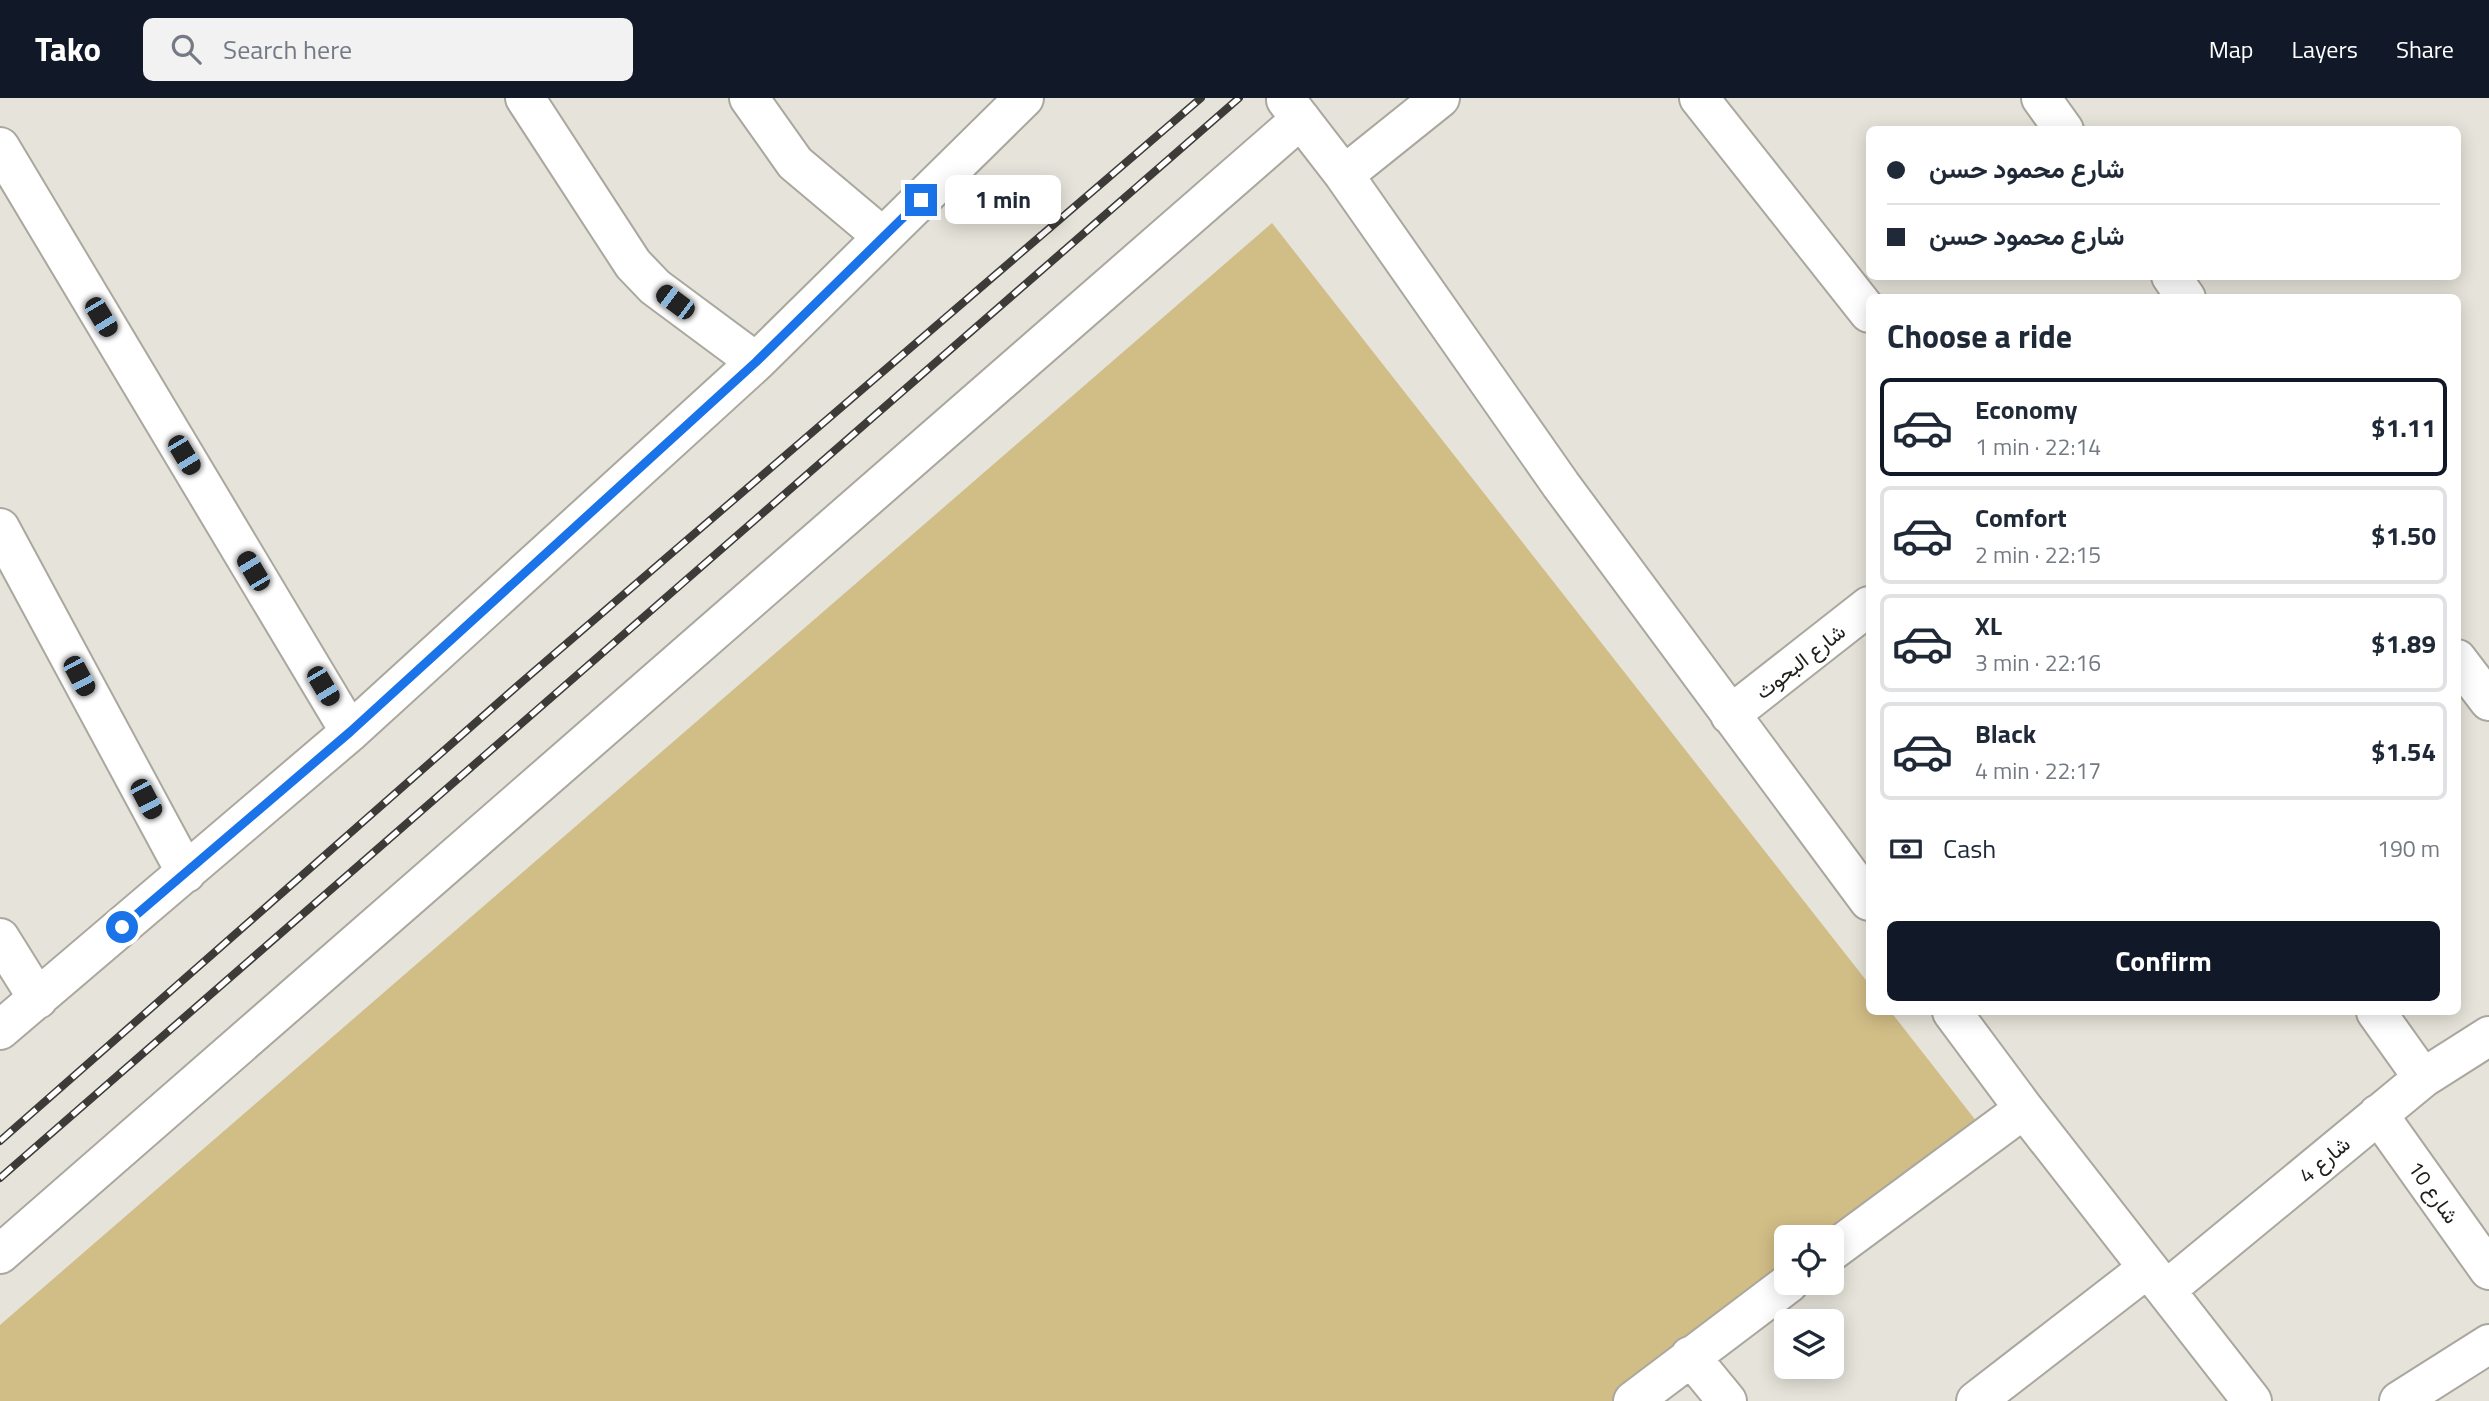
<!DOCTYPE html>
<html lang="en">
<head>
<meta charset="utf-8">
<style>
  :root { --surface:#fff; --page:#f2f2f3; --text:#1f2937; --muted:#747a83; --line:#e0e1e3; --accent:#111827 }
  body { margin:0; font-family:"Titillium Web",Vazirmatn,sans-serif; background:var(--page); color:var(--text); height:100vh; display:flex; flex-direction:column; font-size:26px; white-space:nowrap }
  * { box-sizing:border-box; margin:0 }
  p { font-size:23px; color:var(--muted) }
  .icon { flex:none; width:38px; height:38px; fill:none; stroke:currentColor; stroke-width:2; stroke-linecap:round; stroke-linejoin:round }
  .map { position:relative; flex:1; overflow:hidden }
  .sheet { position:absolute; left:1866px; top:196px; width:595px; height:721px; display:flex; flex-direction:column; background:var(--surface); border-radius:10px; box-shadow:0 4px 18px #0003 }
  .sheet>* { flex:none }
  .banner { position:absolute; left:1866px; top:28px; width:595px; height:154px; border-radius:10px; box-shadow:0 4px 18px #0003; display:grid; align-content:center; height:154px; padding:0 21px; background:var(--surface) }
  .tools { position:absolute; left:1774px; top:1127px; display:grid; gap:14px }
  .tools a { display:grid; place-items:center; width:70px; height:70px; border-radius:10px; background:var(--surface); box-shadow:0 4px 18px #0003; font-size:35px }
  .end { position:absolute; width:32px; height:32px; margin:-16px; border:9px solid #1a73e8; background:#fff; box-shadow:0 0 0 4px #fff }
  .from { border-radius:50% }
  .bubble { position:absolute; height:49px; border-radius:10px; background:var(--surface); box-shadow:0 4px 18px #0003; font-size:23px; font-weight:700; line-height:49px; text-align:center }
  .car { position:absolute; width:21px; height:42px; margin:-21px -10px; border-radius:9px; box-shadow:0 0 5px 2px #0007; background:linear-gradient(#222 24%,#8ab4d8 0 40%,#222 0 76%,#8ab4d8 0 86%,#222 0) }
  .banner b { display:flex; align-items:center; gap:24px; height:66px; font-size:26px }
  .banner b+b { border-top:2px solid var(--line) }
  .banner i { width:18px; height:18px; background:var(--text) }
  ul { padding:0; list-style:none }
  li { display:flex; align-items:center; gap:21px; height:98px; margin:0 14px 10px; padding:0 7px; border:4px solid var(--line); border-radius:10px }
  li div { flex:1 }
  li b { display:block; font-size:26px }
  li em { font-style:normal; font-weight:700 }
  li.active { border-color:var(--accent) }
  li>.icon { width:63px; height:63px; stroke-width:1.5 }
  h2 { padding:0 21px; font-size:32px; line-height:84px }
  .pay { display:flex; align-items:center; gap:18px; height:77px; padding:0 21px; font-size:26px }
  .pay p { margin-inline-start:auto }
  .button { display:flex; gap:14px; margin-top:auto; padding:14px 21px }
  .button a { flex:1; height:80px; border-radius:10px; background:var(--accent); color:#fff; font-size:28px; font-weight:700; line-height:80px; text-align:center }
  header { display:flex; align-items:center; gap:42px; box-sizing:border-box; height:98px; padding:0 35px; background:var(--accent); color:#fff }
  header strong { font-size:33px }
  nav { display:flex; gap:38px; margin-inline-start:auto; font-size:24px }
  .search { width:490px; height:63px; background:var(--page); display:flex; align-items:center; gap:18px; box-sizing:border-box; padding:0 24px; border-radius:10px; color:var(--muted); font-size:26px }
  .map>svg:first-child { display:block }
</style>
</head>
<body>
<header>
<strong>Tako</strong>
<div class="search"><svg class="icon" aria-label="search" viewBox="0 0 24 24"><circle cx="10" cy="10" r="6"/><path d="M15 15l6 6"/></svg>Search here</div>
<nav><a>Map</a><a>Layers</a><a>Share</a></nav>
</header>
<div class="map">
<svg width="2489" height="1303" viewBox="0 0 2489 1303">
  <rect width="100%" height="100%" fill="#e6e3da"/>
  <path fill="#d1bd86" d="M 1272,125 L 1869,886 L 1869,914 L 1891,914 L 1984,1033 L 1832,1139 L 1787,1139 L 1787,1184 L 1630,1303 L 0,1303 L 0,1227 Z"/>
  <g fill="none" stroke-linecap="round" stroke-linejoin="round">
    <defs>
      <path id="minor" d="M 525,0 L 633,166 L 655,189 L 756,264
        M 749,0 L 795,65 L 883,139
        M 1699,0 L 1869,215
        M 2041,0 L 2064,32
        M 1286,2 L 1344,77 L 1561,387 L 1869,803
        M 0,49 L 350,634
        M 1344,77 L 1440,0
        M 2171,178 L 2186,200
        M 0,430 L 186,775
        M 2457,561 L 2489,603
        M 1730,617 L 1869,508
        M 0,840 L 38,901
        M 1952,914 L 2024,1011 L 2252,1303
        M 2376,914 L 2423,980
        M 0,932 L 350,634 L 756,264 L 1024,0
        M 2378,1016 L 2489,1172
        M 1832,1153 L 2024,1011
        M 0,1156 L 1301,21
        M 2166,1192 L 2423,980 L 2489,938
        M 1690,1258 L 1727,1303
        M 1633,1303 L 1789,1185
        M 1976,1303 L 2148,1170
        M 2399,1303 L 2489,1246"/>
    </defs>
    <use href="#minor" stroke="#aaa79e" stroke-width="42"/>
    <use href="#minor" stroke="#fff" stroke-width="38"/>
    <defs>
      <path id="rail" d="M 0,1043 L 523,583 L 1201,0
        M 0,1080 L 1239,0"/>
    </defs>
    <use href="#rail" stroke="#3d3b37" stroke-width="8"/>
    <use href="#rail" stroke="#fff" stroke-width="5" stroke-dasharray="16" stroke-linecap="butt"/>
  </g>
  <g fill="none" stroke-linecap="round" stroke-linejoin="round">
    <path stroke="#1a73e8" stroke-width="9" d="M 122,829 L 350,634 L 756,264 L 921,102"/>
  </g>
  <g text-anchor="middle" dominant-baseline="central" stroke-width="5" stroke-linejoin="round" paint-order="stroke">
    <g font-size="21" fill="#22201d" stroke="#fff">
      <text transform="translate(1800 563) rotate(-38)">شارع البحوث</text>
      <text transform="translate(2324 1061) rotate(-40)">شارع 4</text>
      <text transform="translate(2434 1094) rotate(55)">شارع 10</text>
    </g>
  </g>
</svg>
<div class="tools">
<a><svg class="icon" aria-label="locate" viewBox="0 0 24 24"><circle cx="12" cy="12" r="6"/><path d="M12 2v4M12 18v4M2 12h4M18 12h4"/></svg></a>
<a><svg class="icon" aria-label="layers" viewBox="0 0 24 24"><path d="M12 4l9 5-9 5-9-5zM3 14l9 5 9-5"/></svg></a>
</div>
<i class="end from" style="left:122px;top:829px"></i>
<i class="end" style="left:921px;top:102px"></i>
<div class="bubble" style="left:945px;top:77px;width:116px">1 min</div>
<i class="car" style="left:675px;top:204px;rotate:307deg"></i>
<i class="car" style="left:101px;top:219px;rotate:149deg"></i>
<i class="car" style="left:184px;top:357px;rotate:149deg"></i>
<i class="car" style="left:253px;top:473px;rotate:329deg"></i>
<i class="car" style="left:79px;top:578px;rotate:152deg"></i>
<i class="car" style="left:323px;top:588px;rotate:149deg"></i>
<i class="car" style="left:146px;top:701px;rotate:152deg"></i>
<div class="banner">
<b><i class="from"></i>شارع محمود حسن</b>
<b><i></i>شارع محمود حسن</b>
</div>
<section class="sheet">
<h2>Choose a ride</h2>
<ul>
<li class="active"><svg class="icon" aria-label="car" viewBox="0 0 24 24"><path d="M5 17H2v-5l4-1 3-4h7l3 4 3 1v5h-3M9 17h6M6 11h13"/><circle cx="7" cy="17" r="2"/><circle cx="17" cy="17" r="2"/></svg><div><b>Economy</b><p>1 min · 22:14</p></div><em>$1.11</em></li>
<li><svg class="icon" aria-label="car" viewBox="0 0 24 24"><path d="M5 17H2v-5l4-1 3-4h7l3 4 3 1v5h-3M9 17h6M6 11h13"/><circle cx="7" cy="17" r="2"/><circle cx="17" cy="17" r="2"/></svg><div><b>Comfort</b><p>2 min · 22:15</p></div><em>$1.50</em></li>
<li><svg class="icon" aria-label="car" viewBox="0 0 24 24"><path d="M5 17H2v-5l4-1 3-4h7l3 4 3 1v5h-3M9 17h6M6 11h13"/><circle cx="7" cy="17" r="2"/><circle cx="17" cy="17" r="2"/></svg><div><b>XL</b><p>3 min · 22:16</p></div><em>$1.89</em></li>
<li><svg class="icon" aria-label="car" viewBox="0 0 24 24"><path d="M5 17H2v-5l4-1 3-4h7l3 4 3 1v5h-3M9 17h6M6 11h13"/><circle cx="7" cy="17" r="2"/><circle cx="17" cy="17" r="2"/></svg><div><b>Black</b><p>4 min · 22:17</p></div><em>$1.54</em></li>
</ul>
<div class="pay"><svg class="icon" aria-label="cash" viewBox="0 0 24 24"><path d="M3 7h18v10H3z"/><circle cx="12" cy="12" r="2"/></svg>Cash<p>190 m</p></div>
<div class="button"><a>Confirm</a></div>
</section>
</div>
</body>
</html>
